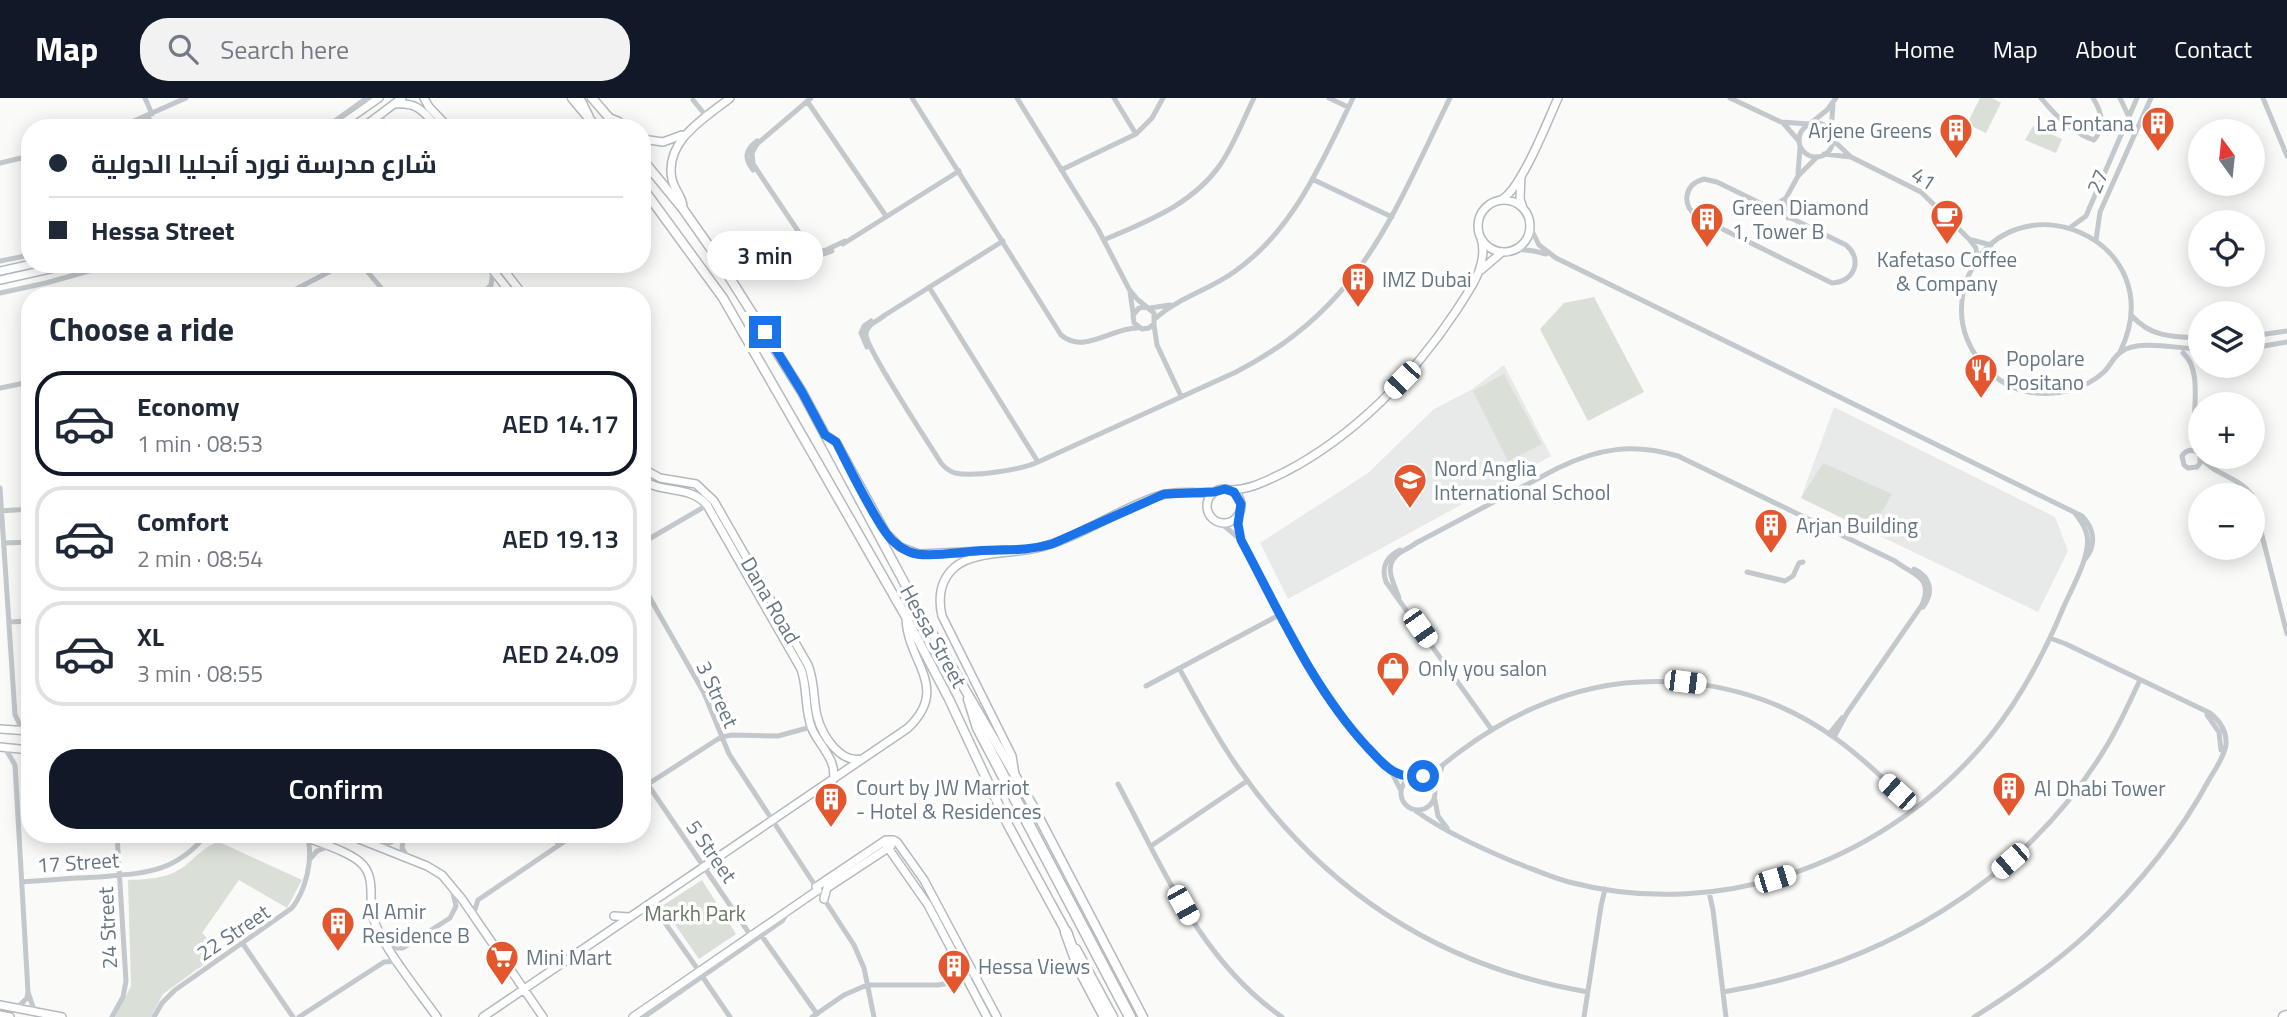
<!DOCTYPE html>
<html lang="en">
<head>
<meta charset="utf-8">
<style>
  :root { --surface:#fff; --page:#f2f2f3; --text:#1f2937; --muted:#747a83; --line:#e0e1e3; --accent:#111827 }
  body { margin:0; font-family:"Titillium Web",Cairo,sans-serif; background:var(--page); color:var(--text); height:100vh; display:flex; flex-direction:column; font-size:26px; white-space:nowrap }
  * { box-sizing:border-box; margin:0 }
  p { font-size:23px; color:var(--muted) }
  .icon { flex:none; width:38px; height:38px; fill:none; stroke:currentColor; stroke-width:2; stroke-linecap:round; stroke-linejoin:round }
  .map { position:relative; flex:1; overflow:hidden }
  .side { position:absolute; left:21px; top:189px; width:630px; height:556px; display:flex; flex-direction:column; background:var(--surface); border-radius:28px; box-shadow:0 4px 18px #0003 }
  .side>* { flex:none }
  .top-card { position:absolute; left:21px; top:21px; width:630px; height:154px; border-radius:28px; box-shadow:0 4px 18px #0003; display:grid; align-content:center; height:154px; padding:0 28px; background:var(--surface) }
  .needle { width:46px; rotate:345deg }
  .fabs { position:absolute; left:2188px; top:21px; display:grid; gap:14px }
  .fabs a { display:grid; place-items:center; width:77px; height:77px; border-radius:50%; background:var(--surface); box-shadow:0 4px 18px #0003; font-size:35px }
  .end { position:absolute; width:32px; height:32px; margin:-16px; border:9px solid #1a73e8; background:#fff; box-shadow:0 0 0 4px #fff }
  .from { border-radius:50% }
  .bubble { position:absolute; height:49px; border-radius:24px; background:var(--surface); box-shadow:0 4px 18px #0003; font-size:23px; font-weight:600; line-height:49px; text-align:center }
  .car { position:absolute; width:21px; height:42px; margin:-21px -10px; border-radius:9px; box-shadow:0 0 5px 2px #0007; background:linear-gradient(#fff 24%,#345 0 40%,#fff 0 76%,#345 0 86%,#fff 0) }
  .top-card b { display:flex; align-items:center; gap:24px; height:66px; font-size:26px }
  .top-card b+b { border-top:2px solid var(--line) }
  .top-card i { width:18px; height:18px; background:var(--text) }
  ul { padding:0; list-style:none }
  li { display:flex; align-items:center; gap:21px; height:105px; margin:0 14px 10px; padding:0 14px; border:4px solid var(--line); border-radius:28px }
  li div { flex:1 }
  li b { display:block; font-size:26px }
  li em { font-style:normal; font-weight:600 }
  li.selected { border-color:var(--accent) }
  li>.icon { width:63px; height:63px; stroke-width:1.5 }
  h2 { padding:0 28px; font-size:32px; line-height:84px }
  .cta { display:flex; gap:14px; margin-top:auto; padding:14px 28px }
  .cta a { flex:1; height:80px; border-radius:28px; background:var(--accent); color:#fff; font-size:28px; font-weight:600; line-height:80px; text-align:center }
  header { display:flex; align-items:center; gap:42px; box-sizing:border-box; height:98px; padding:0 35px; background:var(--accent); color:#fff }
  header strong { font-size:33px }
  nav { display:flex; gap:38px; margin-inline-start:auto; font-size:24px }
  .search { width:490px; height:63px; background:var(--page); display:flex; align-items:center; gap:18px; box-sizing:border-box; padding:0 24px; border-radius:28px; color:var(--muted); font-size:26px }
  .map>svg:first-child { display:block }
</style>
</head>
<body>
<header>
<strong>Map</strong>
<div class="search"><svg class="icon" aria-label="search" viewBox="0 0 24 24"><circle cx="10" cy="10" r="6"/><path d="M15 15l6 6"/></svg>Search here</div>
<nav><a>Home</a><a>Map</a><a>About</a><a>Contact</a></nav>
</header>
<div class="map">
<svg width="2287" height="919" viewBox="0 0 2287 919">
  <rect width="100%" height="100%" fill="#fafaf8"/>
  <path fill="#e8e9e9" d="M 1504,267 L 1551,358 L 1288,501 L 1260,445 L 1368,375 L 1434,311 L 1471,292 Z
    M 1834,309 L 2055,419 L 2068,453 L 2038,514 L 1801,400 Z"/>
  <path fill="#dadfd7" d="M 1980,0 L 1992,0 L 2001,5 L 1986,35 L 1967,26 Z
    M 2033,28 L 2062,41 L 2056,55 L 2025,42 Z
    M 1594,199 L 1644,294 L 1588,323 L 1540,231 L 1564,205 Z
    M 1504,276 L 1542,346 L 1508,363 L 1473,293 Z
    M 1823,365 L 1892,396 L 1871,434 L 1801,400 Z
    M 219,744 L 302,782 L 287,810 L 239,782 L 202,835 L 221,854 L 163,896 L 151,919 L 115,919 L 131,888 L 128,782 C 150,781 169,781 187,766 C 197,758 206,747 219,744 Z
    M 702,782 L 736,836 L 699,861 L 662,808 Z"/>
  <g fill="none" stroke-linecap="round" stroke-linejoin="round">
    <defs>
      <path id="secondary" d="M 424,0 L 429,9 L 449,30
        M 580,0 L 589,18
        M 394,6 C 418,4 423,13 438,30
        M 610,20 L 618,23 L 626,30
        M 336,30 L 379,0
        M 362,30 L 402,0
        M 642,41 L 663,44 L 682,37
        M 1521,78 L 1520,101 L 1523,110
        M 1501,102 C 1521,92 1548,22 1558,0
        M1478 128a26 26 0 1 1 52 0a26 26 0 1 1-52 0Z
        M 683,111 C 684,100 674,92 672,81 C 664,43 705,20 730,0
        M 488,166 L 513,198
        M 499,166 L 524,198
        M 1481,172 L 1502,154
        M 0,173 L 32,166
        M 0,182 L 72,166
        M 825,337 L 836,344 L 886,435 L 900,449 L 919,456 L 1006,452
        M 642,370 L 660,380 L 696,386 L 714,403 L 808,567 C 815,584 813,601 817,618 C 822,637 840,666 862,661
        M 642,382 C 663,396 690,387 707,407 L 801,571 C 808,590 804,612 812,631 C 819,647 838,663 833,682
        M1207 408a17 17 0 1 1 34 0a17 17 0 1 1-34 0Z
        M 1229,392 C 1250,392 1266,383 1285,374 C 1354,338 1413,278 1456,213 C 1470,191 1489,167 1481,140
        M 0,631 L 30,633
        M 0,649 L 30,652
        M 1015,677 L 1012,658 L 942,518 C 938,500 940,482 955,469 C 973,453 1013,456 1037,450 C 1079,440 1115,413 1155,399 C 1175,392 1194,396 1214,394
        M 300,737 C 317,744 352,754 363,767 C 376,782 368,802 373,819 C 380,846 419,894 437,919
        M 349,737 L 427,768 L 442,777 L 462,801 L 543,919
        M 884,744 L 928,807 L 987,919
        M 897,744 L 924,782 L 997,919
        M 816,789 L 886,742 L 893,742 L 897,744
        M 824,801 L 827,790 L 891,748
        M 614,818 L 629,819
        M 0,907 L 62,919
        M 0,917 L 10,919
        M 483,919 L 908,630 C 951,589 907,564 906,520
        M 633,919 L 818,792"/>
      <path id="primary" d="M 572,0 L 597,30
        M 592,0 L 618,30
        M 642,61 L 683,111 L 716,158 L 802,294 L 920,514 L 1034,710 L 1143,919
        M 642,89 L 723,200 L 811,353 L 906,519 L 949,601 L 1007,725 L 1068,837
        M 1076,851 L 1113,919"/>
      <path id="highway" d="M 969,601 L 978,630 L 1130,919
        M 1066,834 L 1079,870 L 1105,919
        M 2284,919 L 2287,918"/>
    </defs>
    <use href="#secondary" stroke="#b3babf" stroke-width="10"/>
    <use href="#primary" stroke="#b5babe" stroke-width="11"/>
    <use href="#highway" stroke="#b4b9bd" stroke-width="13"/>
    <path stroke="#c3c8cc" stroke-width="5" d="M 145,0 L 152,16
      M 811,0 L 757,46 L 752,55 L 753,66 L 798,133 L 811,150 L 824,153 L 845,143
      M 912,0 L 1061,237 C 1085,257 1112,229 1138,230
      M 1017,0 L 1098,131 L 1129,191 L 1137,201 L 1154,215 L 1154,226 L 1149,230 L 1142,231 L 1134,225 L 1133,217 L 1139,210 L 1147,209
      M 1114,0 L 1136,36
      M 1329,0 L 1348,9
      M 1730,0 L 1781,24 L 1809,26
      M 2041,0 C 2054,16 2074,36 2094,42 C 2105,29 2102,14 2093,0
      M 2120,0 L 2129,19
      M 2263,0 L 2287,58
      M 693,2 L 707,19
      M 807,3 L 886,118
      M 148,18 L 153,30
      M 1811,25 L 1827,12 L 1836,0
      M1799 42a17 17 0 1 1 34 0a17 17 0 1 1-34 0Z
      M 1784,26 L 1798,42
      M 118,30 L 186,0
      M 325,30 L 364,2 L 375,1
      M 377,30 L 385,14
      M 1831,32 L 1833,7
      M 1833,42 L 1851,59 L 1921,94 L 1969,141 L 1976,150 L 1977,161
      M 1824,56 L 1851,59
      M 0,65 L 30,58
      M 753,72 C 744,60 745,52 757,43
      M 1061,72 L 1136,36 L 1152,20 L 1163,0
      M 1798,75 L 1800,50
      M 1312,81 L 1392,119
      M 1704,81 L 1717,84 L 1846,147 C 1863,161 1855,184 1832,185 L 1696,118 C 1681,105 1685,86 1704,81 Z
      M 1786,100 L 1785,107 L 1788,120
      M 1769,111 L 1786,100 L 1798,78 L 1817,59
      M 1530,129 L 1539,147 L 1556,160 L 2082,418 C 2094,430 2097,447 2085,461
      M 2071,129 L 2086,118 L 2137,0
      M 1104,142 C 1147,123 1192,107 1220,67 C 1234,47 1243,22 1254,0
      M 1972,142 L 1991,147
      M 2096,142 L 2100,114 L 2151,0
      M 1003,143 L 885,217 C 878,223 867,226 866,236 C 865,249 930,347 941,365 C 945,370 949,373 955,375 C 974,379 1020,372 1038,364 L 1236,274 C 1361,210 1392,118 1450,0
      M 843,146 L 959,73
      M 806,148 L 810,154 L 818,158 L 832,153
      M 1516,151 L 1534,153 L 1546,156
      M 0,163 L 30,157
      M 354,166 L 355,166
      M 361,166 L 388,198
      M 929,189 L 1038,364
      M 1130,194 L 1133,215
      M 0,195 L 46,185 L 114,166
      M 283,198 L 344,166
      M 481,198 L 491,187 L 493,174
      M 1150,210 L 1170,207
      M 2132,218 C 2151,239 2172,239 2200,240
      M 1156,220 C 1178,200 1209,192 1234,174 C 1294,132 1322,64 1353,0
      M 1154,227 L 1157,247 L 1181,298
      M 2252,238 L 2287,233
      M 867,249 L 861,235 L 864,228 L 871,223
      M 2252,250 L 2287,244
      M 2120,254 C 2175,140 2011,75 1968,179 C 1960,198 1959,221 1967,241 C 1978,268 2001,289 2029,294 C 2056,299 2084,292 2104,274 C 2110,268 2114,258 2121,254 C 2138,241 2179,251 2200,251
      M 2183,255 C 2206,275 2188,325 2197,354
      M 0,290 L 30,284
      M 2197,354 C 2191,351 2186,352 2182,358 L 2184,367 L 2188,370 L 2197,369 L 2200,365 L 2200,359
      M 2200,359 C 2214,377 2239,379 2252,397
      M 0,390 L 15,617 L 23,633
      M 2252,398 L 2287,536
      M 0,413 L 30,411
      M 1239,417 L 1241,442 L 1312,572 L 1354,633 L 1392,675 L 1401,693
      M 1222,426 L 1241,442
      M 4,445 L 30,444
      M 642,445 L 709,406
      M 1400,452 C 1386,459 1381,469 1386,484 L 1492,632
      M 1914,471 C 1931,479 1934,494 1923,509
      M 1747,474 L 1785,483 L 1793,478 L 1799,465 L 1803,464
      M 642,486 L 704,595 L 729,656 L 769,717
      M 1399,500 C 1394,484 1381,467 1401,454 C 1406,451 1411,449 1416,445 L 1558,370 C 1599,350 1633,345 1678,358 L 1895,463 C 1912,477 1934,478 1922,507 L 1847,615 L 1834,639
      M 9,524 L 30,523
      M 1179,570 C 1198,604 1216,639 1239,671 C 1324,793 1441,869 1588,894
      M 1146,588 L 1281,516
      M 2207,617 L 2219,634 L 2221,652
      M 1829,636 L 1842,620
      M 5,650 L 15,667 L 28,894 L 34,912
      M 1391,672 L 1411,680
      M1401 695a17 17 0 1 1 34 0a17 17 0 1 1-34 0Z
      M 642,678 L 751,838
      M 1423,679 C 1438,673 1449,661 1462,652 C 1485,635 1510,620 1536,609 C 1632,566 1749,578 1835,640 C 1863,660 1890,686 1914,711
      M 1118,686 C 1163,770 1201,863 1282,919
      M 1435,689 L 1442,669
      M 642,690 L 721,639 L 732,637 L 778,638 L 811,629
      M 1435,702 L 1438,718 L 1447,730
      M 1416,713 C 1445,734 1481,750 1514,764 C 1533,771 1550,779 1569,784 C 1725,825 1891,761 1991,637 C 2022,598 2045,554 2064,508 C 2072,490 2091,457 2087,438 C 2086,429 2080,422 2075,415
      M 773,723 L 854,847 L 864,870 L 874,919
      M 552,737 L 559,747
      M 404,738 L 402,750 L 408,760
      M 375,747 L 389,745 L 405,737
      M 1151,748 L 1247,683
      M 310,761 L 317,753 L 327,749
      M 22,784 C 48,782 73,780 99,779 C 145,775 175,775 206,737
      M 1709,794 L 1713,812 L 1726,919
      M 651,805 L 699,873
      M 473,817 L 478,802 L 574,737
      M 761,837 L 817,916
      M 386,845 L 397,850 L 403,850 L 450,820 L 456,808 L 452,791
      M 243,846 L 293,919
      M 702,878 L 730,919
      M 1723,894 C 1878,869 2024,785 2106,649 C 2119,628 2129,605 2140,582
      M 18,909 L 27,900 L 28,894
      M 112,919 L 123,899 L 126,883 L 117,737
      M 154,919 L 162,905 L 175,892 L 292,810 C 306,792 313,762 308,740
      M 299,919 L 384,864 L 398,863
      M 644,919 L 782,823 L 790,811
      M 812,919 L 844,897 L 867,887 L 938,887 L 956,884 L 974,876
      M 1584,919 L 1601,808 L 1605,791
      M 1974,919 C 2014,894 2054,867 2089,834 C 2137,789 2179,738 2210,680 C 2216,670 2224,659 2226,647 C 2227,633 2220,623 2210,615 L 2066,546 L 2050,540"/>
    <use href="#secondary" stroke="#fff" stroke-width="7"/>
    <use href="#primary" stroke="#fff" stroke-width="8"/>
    <use href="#highway" stroke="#fff" stroke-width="10"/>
  </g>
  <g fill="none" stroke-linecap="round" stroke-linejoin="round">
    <path stroke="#1a73e8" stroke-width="9" d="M 765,234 L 802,294 L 825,337 L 836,344 C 851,373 868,409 886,435 C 893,445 905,454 917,456 C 936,459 958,454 977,453 C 1005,451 1023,454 1052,446 L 1164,396 L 1214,394 L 1225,391 L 1234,394 L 1241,406 L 1238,426 L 1241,442 C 1279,513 1313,591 1368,650 C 1377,659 1385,670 1397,675 C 1406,680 1413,678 1423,678"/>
  </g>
  <defs>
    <symbol id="building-pin" viewBox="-11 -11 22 30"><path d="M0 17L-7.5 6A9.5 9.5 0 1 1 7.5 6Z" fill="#e4572e" stroke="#fff"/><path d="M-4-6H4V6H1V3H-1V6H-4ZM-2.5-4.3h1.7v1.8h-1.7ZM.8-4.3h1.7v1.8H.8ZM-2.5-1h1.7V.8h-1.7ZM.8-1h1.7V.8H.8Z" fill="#fff"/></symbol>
    <symbol id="cafe-pin" viewBox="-11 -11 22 30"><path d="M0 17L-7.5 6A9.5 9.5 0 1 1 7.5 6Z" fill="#e4572e" stroke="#fff"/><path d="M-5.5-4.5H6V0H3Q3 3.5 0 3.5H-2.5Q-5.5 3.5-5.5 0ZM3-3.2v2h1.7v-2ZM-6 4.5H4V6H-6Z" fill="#fff"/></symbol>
    <symbol id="restaurant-pin" viewBox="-11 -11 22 30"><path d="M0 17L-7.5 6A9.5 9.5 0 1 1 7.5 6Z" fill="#e4572e" stroke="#fff"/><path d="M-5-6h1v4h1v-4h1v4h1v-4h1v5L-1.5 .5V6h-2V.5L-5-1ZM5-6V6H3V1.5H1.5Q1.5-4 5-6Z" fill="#fff"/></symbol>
    <symbol id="school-pin" viewBox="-11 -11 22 30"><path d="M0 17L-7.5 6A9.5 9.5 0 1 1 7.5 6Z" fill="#e4572e" stroke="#fff"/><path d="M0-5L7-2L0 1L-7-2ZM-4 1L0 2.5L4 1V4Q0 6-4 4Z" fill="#fff"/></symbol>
    <symbol id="shop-pin" viewBox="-11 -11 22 30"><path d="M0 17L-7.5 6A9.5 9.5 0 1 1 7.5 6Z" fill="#e4572e" stroke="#fff"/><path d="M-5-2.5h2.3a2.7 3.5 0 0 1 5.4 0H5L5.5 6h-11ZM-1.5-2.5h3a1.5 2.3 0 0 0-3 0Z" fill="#fff"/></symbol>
    <symbol id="supermarket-pin" viewBox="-11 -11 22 30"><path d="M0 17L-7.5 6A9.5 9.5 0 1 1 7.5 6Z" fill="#e4572e" stroke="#fff"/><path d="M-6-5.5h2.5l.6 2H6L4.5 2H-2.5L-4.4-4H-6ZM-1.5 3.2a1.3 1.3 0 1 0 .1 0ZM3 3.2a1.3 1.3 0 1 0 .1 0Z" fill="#fff"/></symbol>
  </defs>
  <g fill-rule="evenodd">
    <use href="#building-pin" x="2139" y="6" width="38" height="52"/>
    <use href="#building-pin" x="1937" y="13" width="38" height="52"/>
    <use href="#cafe-pin" x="1928" y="99" width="38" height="52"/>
    <use href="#building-pin" x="1688" y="102" width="38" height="52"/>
    <use href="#building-pin" x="1339" y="162" width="38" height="52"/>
    <use href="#restaurant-pin" x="1962" y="253" width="38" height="52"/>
    <use href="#school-pin" x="1391" y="363" width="38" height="52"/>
    <use href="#building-pin" x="1752" y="408" width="38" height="52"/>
    <use href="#shop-pin" x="1374" y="551" width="38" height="52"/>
    <use href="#building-pin" x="1990" y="671" width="38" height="52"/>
    <use href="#building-pin" x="812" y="682" width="38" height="52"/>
    <use href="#building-pin" x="319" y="806" width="38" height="52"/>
    <use href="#supermarket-pin" x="483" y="840" width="38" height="52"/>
    <use href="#building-pin" x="935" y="849" width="38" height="52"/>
  </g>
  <g text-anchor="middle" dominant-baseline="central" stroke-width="7" stroke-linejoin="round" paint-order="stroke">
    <g font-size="21" fill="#657683" stroke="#fff" text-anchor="start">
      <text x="2134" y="25" text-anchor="end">La Fontana</text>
      <text x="1932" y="32" text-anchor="end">Arjene Greens</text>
      <text x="1732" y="109">Green Diamond<tspan x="1732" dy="24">1, Tower B</tspan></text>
      <text x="1947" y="161" text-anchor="middle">Kafetaso Coffee<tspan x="1947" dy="24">&amp; Company</tspan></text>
      <text x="1382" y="181">IMZ Dubai</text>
      <text x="2006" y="260">Popolare<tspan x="2006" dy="24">Positano</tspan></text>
      <text x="1434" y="370">Nord Anglia<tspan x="1434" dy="24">International School</tspan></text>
      <text x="1796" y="427">Arjan Building</text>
      <text x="1418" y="570">Only you salon</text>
      <text x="856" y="689">Court by JW Marriot<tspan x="856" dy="24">- Hotel &amp; Residences</tspan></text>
      <text x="2034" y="690">Al Dhabi Tower</text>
      <text x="362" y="813">Al Amir<tspan x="362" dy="24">Residence B</tspan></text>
      <text x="526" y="859">Mini Mart</text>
      <text x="978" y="868">Hessa Views</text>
    </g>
    <g font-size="21" fill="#657683" stroke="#fff">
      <text transform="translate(1924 80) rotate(33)">41</text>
      <text transform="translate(2097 83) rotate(-67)">27</text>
      <text transform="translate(771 502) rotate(60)">Dana Road</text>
      <text transform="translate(934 538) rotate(61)">Hessa Street</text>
      <text transform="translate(718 596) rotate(65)">3 Street</text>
      <text transform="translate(712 753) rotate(55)">5 Street</text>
      <text transform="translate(78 764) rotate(-4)">17 Street</text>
      <text transform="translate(107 830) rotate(-93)">24 Street</text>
      <text transform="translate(233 834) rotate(-34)">22 Street</text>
    </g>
    <g font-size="21" fill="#687a64" stroke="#fff">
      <text x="695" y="815">Markh Park</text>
    </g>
  </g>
</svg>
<div class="fabs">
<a><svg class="needle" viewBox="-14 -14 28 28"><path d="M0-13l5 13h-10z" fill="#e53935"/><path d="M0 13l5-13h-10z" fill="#747a83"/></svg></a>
<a><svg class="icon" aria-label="locate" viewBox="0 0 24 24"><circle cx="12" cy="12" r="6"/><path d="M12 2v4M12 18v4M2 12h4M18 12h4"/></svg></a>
<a><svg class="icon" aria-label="layers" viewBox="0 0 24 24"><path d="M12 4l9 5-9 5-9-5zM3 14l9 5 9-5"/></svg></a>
<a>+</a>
<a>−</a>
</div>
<i class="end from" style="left:1423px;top:678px"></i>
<i class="end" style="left:765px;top:234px"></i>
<div class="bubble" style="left:707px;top:133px;width:116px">3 min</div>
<i class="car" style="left:1402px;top:282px;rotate:224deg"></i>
<i class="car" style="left:1420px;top:530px;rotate:145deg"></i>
<i class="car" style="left:1685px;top:584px;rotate:97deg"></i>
<i class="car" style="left:1897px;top:694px;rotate:312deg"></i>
<i class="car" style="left:2010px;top:763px;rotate:229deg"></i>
<i class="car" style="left:1775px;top:781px;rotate:73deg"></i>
<i class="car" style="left:1183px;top:807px;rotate:151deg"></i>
<div class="top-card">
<b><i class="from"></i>شارع مدرسة نورد أنجليا الدولية</b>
<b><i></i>Hessa Street</b>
</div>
<section class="side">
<h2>Choose a ride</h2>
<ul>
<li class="selected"><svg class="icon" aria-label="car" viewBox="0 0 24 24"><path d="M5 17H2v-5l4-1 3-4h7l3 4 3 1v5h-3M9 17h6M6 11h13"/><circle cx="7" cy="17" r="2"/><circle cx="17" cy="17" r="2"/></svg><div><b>Economy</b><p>1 min · 08:53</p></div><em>AED 14.17</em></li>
<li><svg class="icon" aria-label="car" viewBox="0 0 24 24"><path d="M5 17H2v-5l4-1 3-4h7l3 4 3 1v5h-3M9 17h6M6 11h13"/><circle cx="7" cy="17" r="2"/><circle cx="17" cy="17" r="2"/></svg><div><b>Comfort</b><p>2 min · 08:54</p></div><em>AED 19.13</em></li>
<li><svg class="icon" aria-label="car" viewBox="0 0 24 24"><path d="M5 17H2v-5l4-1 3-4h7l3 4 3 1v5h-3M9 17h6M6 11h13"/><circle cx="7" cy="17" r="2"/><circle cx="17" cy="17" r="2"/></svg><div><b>XL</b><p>3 min · 08:55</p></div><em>AED 24.09</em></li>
</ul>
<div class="cta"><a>Confirm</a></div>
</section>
</div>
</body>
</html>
